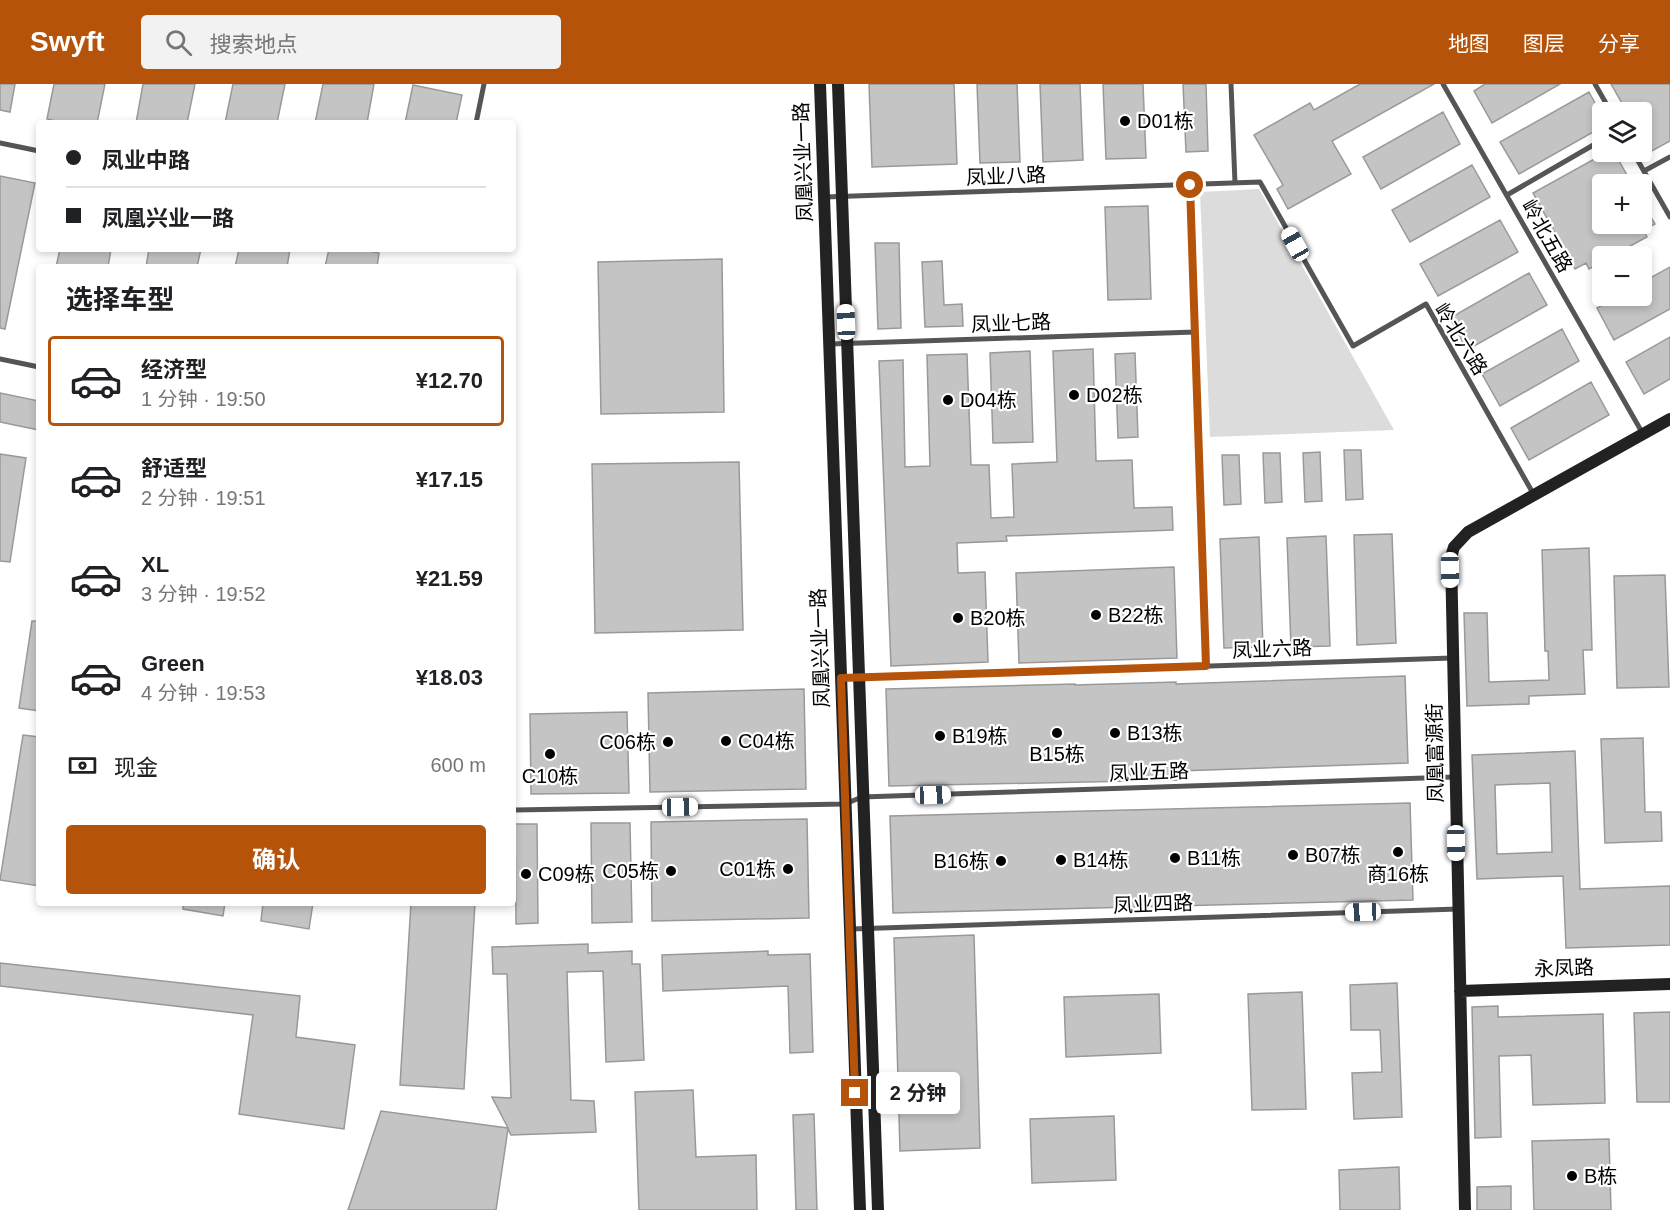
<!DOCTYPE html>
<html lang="zh">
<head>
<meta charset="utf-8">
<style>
  :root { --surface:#fff; --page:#f2f2f2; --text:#202124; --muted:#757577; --line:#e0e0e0; --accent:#b45309 }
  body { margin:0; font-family:Helvetica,"Noto Sans SC",sans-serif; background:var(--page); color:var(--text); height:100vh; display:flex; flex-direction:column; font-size:22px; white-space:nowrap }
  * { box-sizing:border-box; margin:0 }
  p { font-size:20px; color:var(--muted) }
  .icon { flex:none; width:33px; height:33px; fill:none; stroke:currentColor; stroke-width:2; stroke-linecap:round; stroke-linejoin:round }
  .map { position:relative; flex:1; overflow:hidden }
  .side { position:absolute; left:36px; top:180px; width:480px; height:642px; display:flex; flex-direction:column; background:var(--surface); border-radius:6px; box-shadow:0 3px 9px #0003 }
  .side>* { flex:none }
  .banner { position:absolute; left:36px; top:36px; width:480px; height:132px; border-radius:6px; box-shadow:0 3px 9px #0003; display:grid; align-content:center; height:132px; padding:0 30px; background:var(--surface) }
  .tools { position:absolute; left:1592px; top:18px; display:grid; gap:12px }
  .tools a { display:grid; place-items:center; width:60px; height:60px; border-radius:6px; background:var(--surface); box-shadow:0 3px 9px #0003; font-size:30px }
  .end { position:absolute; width:27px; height:27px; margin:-14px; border:8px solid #b45309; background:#fff; box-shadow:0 0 0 3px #fff }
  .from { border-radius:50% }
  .bubble { position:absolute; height:42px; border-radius:6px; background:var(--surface); box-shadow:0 3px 9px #0003; font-size:20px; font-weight:700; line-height:42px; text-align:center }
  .car { position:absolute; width:18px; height:36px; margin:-18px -9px; border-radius:8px; box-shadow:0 0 4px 2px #0007; background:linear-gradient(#fff 24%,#345 0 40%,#fff 0 76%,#345 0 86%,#fff 0) }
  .banner b { display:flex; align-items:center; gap:21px; height:57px; font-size:22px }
  .banner b+b { border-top:2px solid var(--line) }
  .banner i { width:15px; height:15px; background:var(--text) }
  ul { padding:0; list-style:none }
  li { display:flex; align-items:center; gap:18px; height:90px; margin:0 12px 9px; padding:0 18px; border:3px solid transparent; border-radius:6px }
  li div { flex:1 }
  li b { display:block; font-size:22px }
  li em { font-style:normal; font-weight:700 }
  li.active { border-color:var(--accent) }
  li>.icon { width:54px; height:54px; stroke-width:1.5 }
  h2 { padding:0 30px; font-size:27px; line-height:72px }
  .pay { display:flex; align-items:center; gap:15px; height:66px; padding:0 30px; font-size:22px }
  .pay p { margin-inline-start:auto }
  .button { display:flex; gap:12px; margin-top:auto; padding:12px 30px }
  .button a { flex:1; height:69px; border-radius:6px; background:var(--accent); color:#fff; font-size:24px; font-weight:700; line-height:69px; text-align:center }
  header { display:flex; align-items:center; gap:36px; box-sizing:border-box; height:84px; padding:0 30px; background:var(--accent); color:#fff }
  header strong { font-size:28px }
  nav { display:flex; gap:33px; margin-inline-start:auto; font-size:21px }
  .search { width:420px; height:54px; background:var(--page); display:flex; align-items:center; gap:15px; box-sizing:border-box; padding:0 21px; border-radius:6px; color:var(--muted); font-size:22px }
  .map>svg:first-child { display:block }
</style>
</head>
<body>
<header>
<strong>Swyft</strong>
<div class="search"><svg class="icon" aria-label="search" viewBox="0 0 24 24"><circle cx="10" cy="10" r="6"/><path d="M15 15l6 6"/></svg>搜索地点</div>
<nav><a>地图</a><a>图层</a><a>分享</a></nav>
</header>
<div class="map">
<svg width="1670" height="1126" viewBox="0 0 1670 1126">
  <rect width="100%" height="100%" fill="#fff"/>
  <path fill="#dcdcdc" d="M 1259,105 L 1394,346 L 1210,353 L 1200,108 Z"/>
  <path fill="#c4c4c4" stroke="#999" stroke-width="1.5" fill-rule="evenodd" d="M 0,0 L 15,0 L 10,28 L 0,26 Z
    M 54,0 L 105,0 L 97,39 L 65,39 L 47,35 Z
    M 143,0 L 195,0 L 187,39 L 136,39 Z
    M 233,0 L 285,0 L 277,39 L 225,39 Z
    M 323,0 L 374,0 L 367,39 L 315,39 Z
    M 869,0 L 954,0 L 957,80 L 872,83 Z
    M 977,0 L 1017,0 L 1020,78 L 980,79 Z
    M 1040,0 L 1080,0 L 1083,76 L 1043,78 Z
    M 1103,0 L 1143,0 L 1146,74 L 1106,75 Z
    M 1183,0 L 1206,0 L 1208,67 L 1186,68 Z
    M 1360,0 L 1434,0 L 1332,57 L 1351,90 L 1288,125 L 1277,105 L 1283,101 L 1254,51 L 1310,19 L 1314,26 Z
    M 1485,0 L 1560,0 L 1492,39 L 1474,7 Z
    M 1611,0 L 1670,0 L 1670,57 L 1650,68 L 1641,52 L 1641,28 L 1627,28 Z
    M 413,1 L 462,11 L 456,39 L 405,39 Z
    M 1589,8 L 1602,32 L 1602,43 L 1519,90 L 1500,58 Z
    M 1443,28 L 1460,60 L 1381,105 L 1363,73 Z
    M 1607,68 L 1614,68 L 1632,100 L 1602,100 L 1602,140 L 1641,141 L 1641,116 L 1655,140 L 1644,146 L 1647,153 L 1612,172 L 1602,172 L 1602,178 L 1589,185 L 1586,179 L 1575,185 L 1533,109 Z
    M 1472,81 L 1490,113 L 1410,158 L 1392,126 Z
    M 0,92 L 35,99 L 5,245 L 0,244 Z
    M 1148,122 L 1151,215 L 1108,216 L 1105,123 Z
    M 1500,136 L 1518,168 L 1438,212 L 1420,180 Z
    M 875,159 L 899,159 L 901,244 L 878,245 Z
    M 60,165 L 111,165 L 108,183 L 56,183 Z
    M 149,165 L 201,165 L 197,183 L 146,183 Z
    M 239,165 L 290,165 L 287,183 L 235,183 Z
    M 329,165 L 359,165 L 379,169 L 377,183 L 325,183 Z
    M 722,175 L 724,328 L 601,330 L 598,178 Z
    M 942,177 L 944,221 L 962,220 L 963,242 L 925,243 L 922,178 Z
    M 1670,183 L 1670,225 L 1614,256 L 1597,224 L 1619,212 L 1641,212 L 1641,199 Z
    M 1529,189 L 1547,221 L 1467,266 L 1450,234 Z
    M 1562,245 L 1579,277 L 1500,322 L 1482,290 Z
    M 1670,253 L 1670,295 L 1644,310 L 1626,278 Z
    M 1093,265 L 1096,377 L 1132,376 L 1134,424 L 1172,423 L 1173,446 L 1006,452 L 1007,457 L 957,459 L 958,489 L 985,488 L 988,578 L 891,582 L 879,277 L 903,276 L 905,383 L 930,382 L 927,271 L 967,270 L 971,381 L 989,381 L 991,434 L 1014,433 L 1012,380 L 1057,378 L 1053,267 Z
    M 1030,267 L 1033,358 L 993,359 L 990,269 Z
    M 1135,269 L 1138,353 L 1118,354 L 1115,270 Z
    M 1591,298 L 1609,331 L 1529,376 L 1511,344 Z
    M 0,309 L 39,317 L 39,346 L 0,338 Z
    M 1344,366 L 1361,366 L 1363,415 L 1346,416 Z
    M 1320,368 L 1322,417 L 1305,418 L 1303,369 Z
    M 1263,369 L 1280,369 L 1282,418 L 1265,419 Z
    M 0,370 L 26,374 L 10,478 L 0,477 Z
    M 1222,371 L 1239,371 L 1241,420 L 1224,421 Z
    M 739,378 L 743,546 L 595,549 L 592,380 Z
    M 1392,450 L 1396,559 L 1357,561 L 1354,451 Z
    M 1326,452 L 1330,562 L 1291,563 L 1287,454 Z
    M 1259,453 L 1263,563 L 1224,564 L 1220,455 Z
    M 1589,464 L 1592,566 L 1583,566 L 1585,610 L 1529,612 L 1529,620 L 1467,622 L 1464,529 L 1487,529 L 1489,598 L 1549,596 L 1548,567 L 1545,567 L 1542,466 Z
    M 1174,483 L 1177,574 L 1019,579 L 1016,489 Z
    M 1665,491 L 1669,603 L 1617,604 L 1614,492 Z
    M 32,537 L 39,537 L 39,627 L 19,624 Z
    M 1405,592 L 1408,679 L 1179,687 L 1180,696 L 889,702 L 886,605 L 1075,600 L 1075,601 L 1176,598 L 1176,600 Z
    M 804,605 L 806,705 L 650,708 L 648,609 Z
    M 627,628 L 629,709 L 531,710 L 530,630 Z
    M 23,651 L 39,653 L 39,802 L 0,796 Z
    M 1643,654 L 1645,728 L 1661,728 L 1662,757 L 1605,759 L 1601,655 Z
    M 1575,667 L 1580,805 L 1670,802 L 1670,861 L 1566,864 L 1563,792 L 1477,795 L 1472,671 ZM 1550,699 L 1552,768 L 1497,770 L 1495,701 Z
    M 1410,719 L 1413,816 L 893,829 L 890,732 Z
    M 807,735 L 809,834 L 652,837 L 651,738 Z
    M 591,739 L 630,739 L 632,838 L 592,839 Z
    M 515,740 L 537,740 L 538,839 L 516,840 Z
    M 183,819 L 225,819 L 223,832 L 183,825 Z
    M 263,819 L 313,819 L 309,845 L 261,837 Z
    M 411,819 L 475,819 L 464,1005 L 400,1001 Z
    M 974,851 L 980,1064 L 900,1067 L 894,854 Z
    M 588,860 L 588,869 L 632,867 L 632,880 L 640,880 L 644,976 L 606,978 L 603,887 L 567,888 L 571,1016 L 594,1017 L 596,1048 L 511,1051 L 508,1045 L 496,1126 L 348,1126 L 381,1027 L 508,1044 L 492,1013 L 511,1014 L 507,890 L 493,890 L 492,863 Z
    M 768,867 L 768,871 L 810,870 L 813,968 L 790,969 L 788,902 L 663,907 L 662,871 Z
    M 0,879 L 300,912 L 296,953 L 355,961 L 344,1045 L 239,1030 L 253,931 L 0,902 Z
    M 1397,899 L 1402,1033 L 1354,1035 L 1352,989 L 1382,988 L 1380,946 L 1351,946 L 1350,901 Z
    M 1302,908 L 1306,1025 L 1252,1026 L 1248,910 Z
    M 1159,910 L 1161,969 L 1066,973 L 1064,913 Z
    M 1498,922 L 1498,933 L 1603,930 L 1605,1019 L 1533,1021 L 1531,971 L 1499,972 L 1501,1053 L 1475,1054 L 1472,923 Z
    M 1670,928 L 1670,1018 L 1637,1018 L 1634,929 Z
    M 693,1006 L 696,1073 L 756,1071 L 757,1126 L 639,1126 L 635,1008 Z
    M 814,1030 L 817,1126 L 796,1126 L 793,1031 Z
    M 1114,1032 L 1116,1096 L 1032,1099 L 1030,1035 Z
    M 1609,1055 L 1611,1126 L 1534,1126 L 1532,1057 Z
    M 1399,1083 L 1400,1126 L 1340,1126 L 1339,1086 Z
    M 1511,1102 L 1511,1126 L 1477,1126 L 1477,1103 Z"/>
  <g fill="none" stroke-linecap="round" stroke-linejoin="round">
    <path stroke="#555" stroke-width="5" d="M 1231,0 L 1235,99
      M 1443,0 L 1643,350
      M 1595,0 L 1611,28
      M 476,39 L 484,0
      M 0,59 L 39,67
      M 1633,68 L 1670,133
      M 1644,87 L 1670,73
      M 1190,101 L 1206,582
      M 1507,111 L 1602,56
      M 825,113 L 1260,98 L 1353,262 L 1426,220 L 1534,411
      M 830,260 L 1195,248
      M 0,275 L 39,283
      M 842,594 L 1452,574
      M 515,726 L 845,720 L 862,713 L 1454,693
      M 851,845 L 1458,825"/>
    <path stroke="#222" stroke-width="12" d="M 820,0 L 860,1126
      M 838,0 L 878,1126
      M 1460,907 L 1670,900
      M 1465,1126 L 1451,473 L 1454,463 L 1468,448 L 1670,335"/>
  </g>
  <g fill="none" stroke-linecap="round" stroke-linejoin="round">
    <path stroke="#b45309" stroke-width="8" d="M 855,1009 L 841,594 L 1206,582 L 1190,101"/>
  </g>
  <g fill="#000" stroke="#fff" stroke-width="2">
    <circle cx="1125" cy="37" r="6"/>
    <circle cx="1074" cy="311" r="6"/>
    <circle cx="948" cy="316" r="6"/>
    <circle cx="1096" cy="531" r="6"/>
    <circle cx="958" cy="534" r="6"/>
    <circle cx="1057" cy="649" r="6"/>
    <circle cx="1115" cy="649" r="6"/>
    <circle cx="940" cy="652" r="6"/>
    <circle cx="726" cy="657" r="6"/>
    <circle cx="668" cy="658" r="6"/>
    <circle cx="550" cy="670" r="6"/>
    <circle cx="1398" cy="768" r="6"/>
    <circle cx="1293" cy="771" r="6"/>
    <circle cx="1175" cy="774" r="6"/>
    <circle cx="1061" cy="776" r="6"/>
    <circle cx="1001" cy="777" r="6"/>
    <circle cx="788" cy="785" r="6"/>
    <circle cx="671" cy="787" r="6"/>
    <circle cx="526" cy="790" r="6"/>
    <circle cx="1572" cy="1092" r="6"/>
  </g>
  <g text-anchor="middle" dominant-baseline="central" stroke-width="4.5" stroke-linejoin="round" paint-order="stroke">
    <g font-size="20" fill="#000" stroke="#fff" text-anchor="start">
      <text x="1137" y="37">D01栋</text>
      <text x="1086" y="311">D02栋</text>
      <text x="960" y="316">D04栋</text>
      <text x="1108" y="531">B22栋</text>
      <text x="970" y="534">B20栋</text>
      <text x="1127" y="649">B13栋</text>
      <text x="952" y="652">B19栋</text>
      <text x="738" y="657">C04栋</text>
      <text x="656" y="658" text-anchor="end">C06栋</text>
      <text x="1057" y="670" text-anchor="middle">B15栋</text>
      <text x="550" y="692" text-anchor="middle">C10栋</text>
      <text x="1305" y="771">B07栋</text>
      <text x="1187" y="774">B11栋</text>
      <text x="1073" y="776">B14栋</text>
      <text x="989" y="777" text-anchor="end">B16栋</text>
      <text x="776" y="785" text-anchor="end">C01栋</text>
      <text x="659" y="787" text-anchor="end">C05栋</text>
      <text x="538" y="790">C09栋</text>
      <text x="1398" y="790" text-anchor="middle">商16栋</text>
      <text x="1584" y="1092">B栋</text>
    </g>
    <g font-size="20" fill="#000" stroke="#fff">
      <text transform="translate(803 78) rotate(-92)">凤凰兴业一路</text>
      <text transform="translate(1006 92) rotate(-2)">凤业八路</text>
      <text transform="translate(1547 152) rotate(60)">岭北五路</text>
      <text transform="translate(1011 239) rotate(-2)">凤业七路</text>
      <text transform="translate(1461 255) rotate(58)">岭北六路</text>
      <text transform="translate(820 564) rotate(-92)">凤凰兴业一路</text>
      <text transform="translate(1272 565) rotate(-2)">凤业六路</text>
      <text transform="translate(1435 669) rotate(-91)">凤凰富源街</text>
      <text transform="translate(1149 688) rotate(-2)">凤业五路</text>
      <text transform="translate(1153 820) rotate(-2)">凤业四路</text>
      <text transform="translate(1564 884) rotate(-2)">永凤路</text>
    </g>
  </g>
</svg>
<div class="tools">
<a><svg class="icon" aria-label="layers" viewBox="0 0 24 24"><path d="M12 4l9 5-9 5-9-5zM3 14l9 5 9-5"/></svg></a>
<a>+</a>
<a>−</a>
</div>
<i class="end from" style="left:1190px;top:101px"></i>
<i class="end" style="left:855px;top:1009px"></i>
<div class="bubble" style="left:876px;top:988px;width:84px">2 分钟</div>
<i class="car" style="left:1295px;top:160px;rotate:331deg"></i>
<i class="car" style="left:846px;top:238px;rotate:358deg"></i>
<i class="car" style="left:1450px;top:486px;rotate:179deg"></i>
<i class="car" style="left:933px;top:711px;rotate:88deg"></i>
<i class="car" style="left:680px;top:723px;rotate:89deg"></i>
<i class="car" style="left:1456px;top:759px;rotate:179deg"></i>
<i class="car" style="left:1363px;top:828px;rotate:268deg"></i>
<div class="banner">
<b><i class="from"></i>凤业中路</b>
<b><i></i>凤凰兴业一路</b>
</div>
<section class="side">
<h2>选择车型</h2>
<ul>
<li class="active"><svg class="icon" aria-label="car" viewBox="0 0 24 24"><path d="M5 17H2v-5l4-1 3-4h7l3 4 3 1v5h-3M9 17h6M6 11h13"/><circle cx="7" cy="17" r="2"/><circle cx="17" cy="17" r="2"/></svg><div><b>经济型</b><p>1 分钟 · 19:50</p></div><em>¥12.70</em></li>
<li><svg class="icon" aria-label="car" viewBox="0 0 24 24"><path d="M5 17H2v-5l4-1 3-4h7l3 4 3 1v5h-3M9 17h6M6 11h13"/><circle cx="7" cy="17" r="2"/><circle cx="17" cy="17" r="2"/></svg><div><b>舒适型</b><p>2 分钟 · 19:51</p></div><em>¥17.15</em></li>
<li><svg class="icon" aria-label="car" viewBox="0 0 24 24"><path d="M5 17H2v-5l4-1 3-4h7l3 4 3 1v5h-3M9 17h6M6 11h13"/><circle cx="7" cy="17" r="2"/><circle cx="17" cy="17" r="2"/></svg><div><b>XL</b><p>3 分钟 · 19:52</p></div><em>¥21.59</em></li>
<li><svg class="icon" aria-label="car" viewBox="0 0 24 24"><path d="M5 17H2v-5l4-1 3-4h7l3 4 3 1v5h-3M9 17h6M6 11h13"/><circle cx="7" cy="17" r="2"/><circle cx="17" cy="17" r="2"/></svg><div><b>Green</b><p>4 分钟 · 19:53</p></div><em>¥18.03</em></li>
</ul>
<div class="pay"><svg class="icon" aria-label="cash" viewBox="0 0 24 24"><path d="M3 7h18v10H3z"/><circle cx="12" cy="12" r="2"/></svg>现金<p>600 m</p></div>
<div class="button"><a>确认</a></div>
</section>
</div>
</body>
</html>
